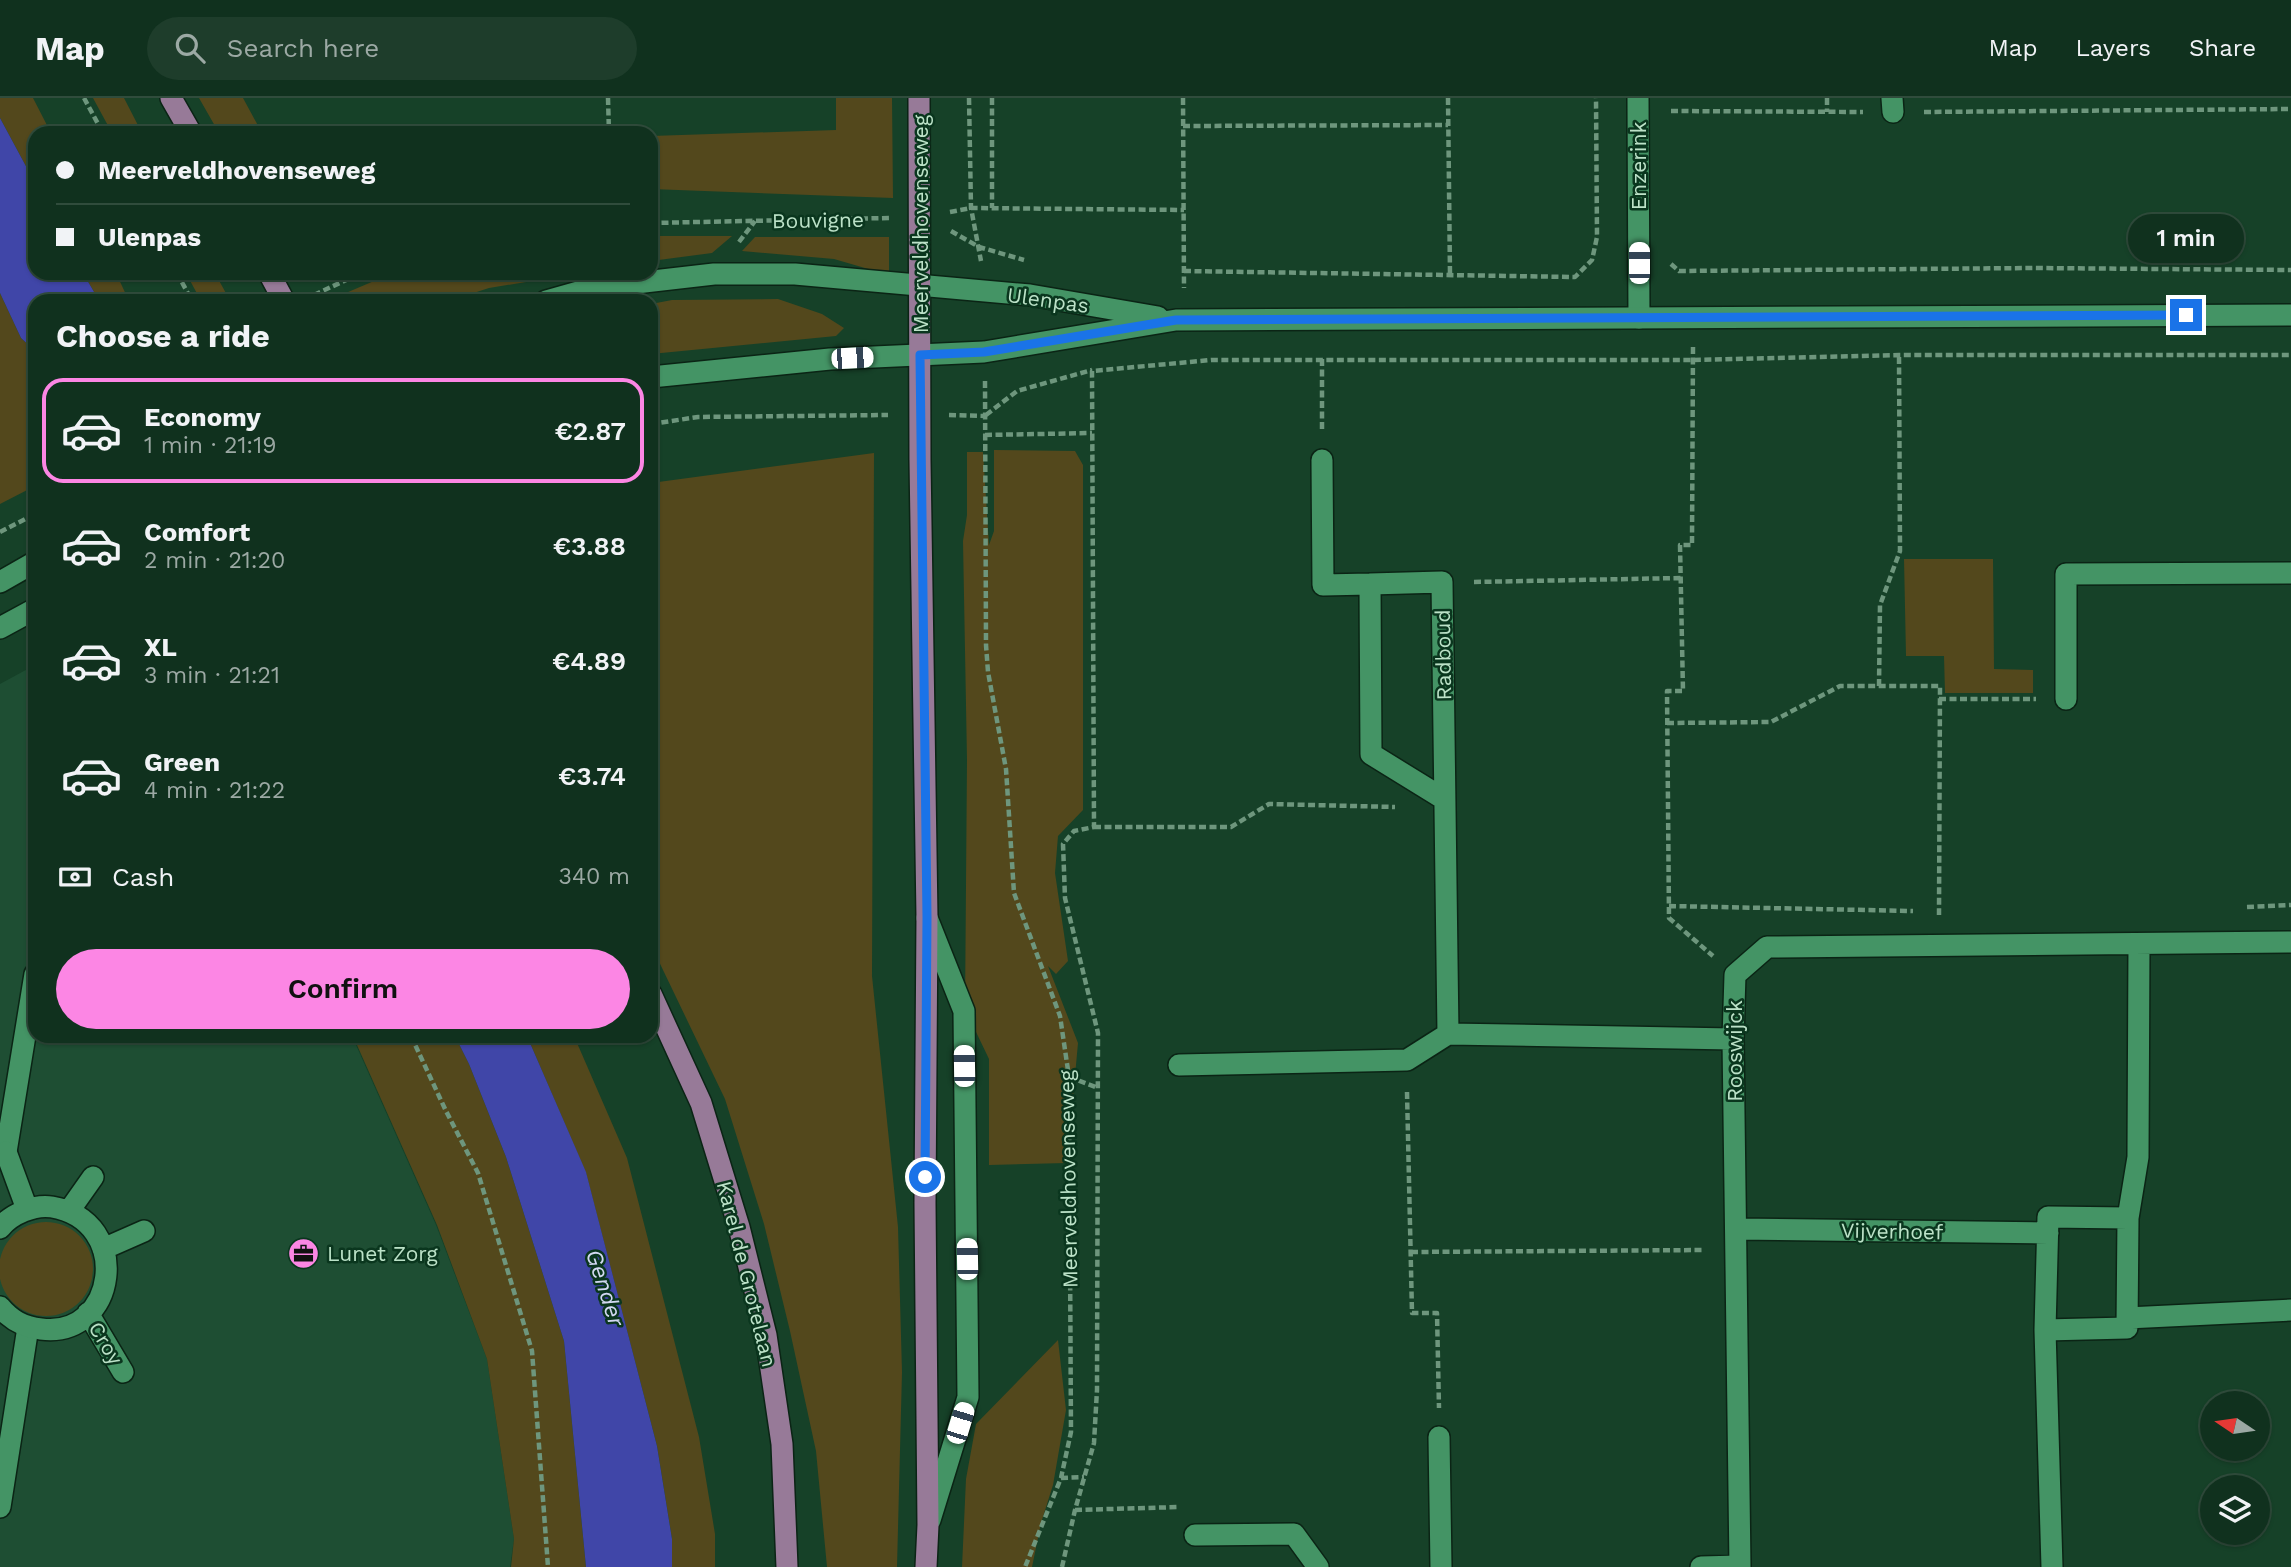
<!DOCTYPE html>
<html lang="en">
<head>
<meta charset="utf-8">
<style>
  :root { --surface:#10311e; --page:#1e3d2b; --text:#f1f3f6; --muted:#9ca9a4; --line:#304c3c; --accent:#fc86e4 }
  body { margin:0; font-family:"Work Sans",sans-serif; background:var(--page); color:var(--text); height:100vh; display:flex; flex-direction:column; font-size:26px; white-space:nowrap }
  * { box-sizing:border-box; margin:0 }
  p { font-size:23px; color:var(--muted) }
  .icon { flex:none; width:38px; height:38px; fill:none; stroke:currentColor; stroke-width:2; stroke-linecap:round; stroke-linejoin:round }
  .map { position:relative; flex:1; overflow:hidden }
  .drawer { position:absolute; left:28px; top:196px; width:630px; height:749px; display:flex; flex-direction:column; background:var(--surface); border-radius:21px; box-shadow:0 2px 5px #0004,0 0 0 2px var(--line) }
  .drawer>* { flex:none }
  .guide { position:absolute; left:28px; top:28px; width:630px; height:154px; border-radius:21px; box-shadow:0 2px 5px #0004,0 0 0 2px var(--line); display:grid; align-content:center; height:154px; padding:0 28px; background:var(--surface) }
  .needle { width:46px; rotate:283deg }
  .tools { position:absolute; left:2200px; top:1293px; display:grid; gap:14px }
  .tools a { display:grid; place-items:center; width:70px; height:70px; border-radius:50%; background:var(--surface); box-shadow:0 2px 5px #0004,0 0 0 2px var(--line); font-size:35px }
  .end { position:absolute; width:32px; height:32px; margin:-16px; border:9px solid #1a73e8; background:#fff; box-shadow:0 0 0 4px #fff }
  .from { border-radius:50% }
  .bubble { position:absolute; height:49px; border-radius:24px; background:var(--surface); box-shadow:0 2px 5px #0004,0 0 0 2px var(--line); font-size:23px; font-weight:600; line-height:49px; text-align:center }
  .car { position:absolute; width:21px; height:42px; margin:-21px -10px; border-radius:9px; box-shadow:0 0 5px 2px #0007; background:linear-gradient(#fff 24%,#345 0 40%,#fff 0 76%,#345 0 86%,#fff 0) }
  .guide b { display:flex; align-items:center; gap:24px; height:66px; font-size:26px }
  .guide b+b { border-top:2px solid var(--line) }
  .guide i { width:18px; height:18px; background:var(--text) }
  ul { padding:0; list-style:none }
  li { display:flex; align-items:center; gap:21px; height:105px; margin:0 14px 10px; padding:0 14px; border:4px solid transparent; border-radius:21px }
  li div { flex:1 }
  li b { display:block; font-size:26px }
  li em { font-style:normal; font-weight:600 }
  li.selected { border-color:var(--accent) }
  li>.icon { width:63px; height:63px; stroke-width:1.5 }
  h2 { padding:0 28px; font-size:32px; line-height:84px }
  .pay { display:flex; align-items:center; gap:18px; height:77px; padding:0 28px; font-size:26px }
  .pay p { margin-inline-start:auto }
  .action { display:flex; gap:14px; margin-top:auto; padding:14px 28px }
  .action a { flex:1; height:80px; border-radius:42px; background:var(--accent); color:#111; font-size:28px; font-weight:600; line-height:80px; text-align:center }
  header { display:flex; align-items:center; gap:42px; box-sizing:border-box; height:98px; padding:0 35px; background:var(--surface); border-bottom:2px solid var(--line) }
  header strong { font-size:33px }
  nav { display:flex; gap:38px; margin-inline-start:auto; font-size:24px }
  .search { width:490px; height:63px; background:var(--page); display:flex; align-items:center; gap:18px; box-sizing:border-box; padding:0 24px; border-radius:38px; color:var(--muted); font-size:26px }
  .map>svg:first-child { display:block }
</style>
</head>
<body>
<header>
<strong>Map</strong>
<div class="search"><svg class="icon" aria-label="search" viewBox="0 0 24 24"><circle cx="10" cy="10" r="6"/><path d="M15 15l6 6"/></svg>Search here</div>
<nav><a>Map</a><a>Layers</a><a>Share</a></nav>
</header>
<div class="map">
<svg width="2291" height="1469" viewBox="0 0 2291 1469">
  <rect width="100%" height="100%" fill="#164128"/>
  <path fill="#1e4e33" d="M 35,567 L 35,938 L 352,938 L 436,1127 L 487,1261 L 514,1441 L 510,1469 L 0,1469 L 0,586 Z"/>
  <path fill="#53481c" d="M 0,0 L 33,0 L 51,35 L 35,35 L 35,85 L 0,20 Z
    M 93,0 L 124,0 L 142,35 L 112,35 Z
    M 199,0 L 243,0 L 262,35 L 219,35 Z
    M 836,0 L 892,0 L 893,100 L 651,91 L 651,38 L 836,32 Z
    M 651,138 L 732,138 L 712,155 L 651,163 Z
    M 755,139 L 889,139 L 889,177 L 834,161 L 742,153 Z
    M 83,175 L 116,175 L 129,203 L 95,203 L 97,199 Z
    M 186,175 L 215,175 L 228,199 L 220,203 L 201,203 Z
    M 401,175 L 581,175 L 489,190 L 449,203 L 327,203 L 374,183 Z
    M 0,195 L 21,240 L 35,253 L 35,388 L 0,406 Z
    M 778,201 L 822,216 L 844,230 L 836,238 L 651,256 L 651,206 L 672,202 Z
    M 994,352 L 1075,353 L 1083,367 L 1083,712 L 1058,738 L 1055,775 L 1068,863 L 1056,876 L 1048,868 L 1078,945 L 1067,1065 L 989,1067 L 989,961 L 965,911 L 967,662 L 963,443 L 967,417 L 967,354 L 983,354 L 989,447 L 994,433 Z
    M 874,355 L 872,878 L 898,1129 L 902,1274 L 897,1469 L 827,1469 L 816,1353 L 790,1233 L 764,1126 L 725,1001 L 651,847 L 651,385 Z
    M 1904,461 L 1993,461 L 1994,571 L 2033,572 L 2033,595 L 1945,595 L 1944,558 L 1906,558 Z
    M 353,938 L 455,938 L 469,966 L 506,1059 L 564,1243 L 586,1469 L 511,1469 L 514,1441 L 487,1261 L 437,1127 Z
    M 527,938 L 574,938 L 627,1060 L 699,1339 L 715,1436 L 715,1469 L 672,1469 L 672,1441 L 657,1348 L 586,1075 Z
    M-1 1171a47 47 0 1 1 94 0a47 47 0 1 1-94 0Z
    M 1058,1242 L 1066,1312 L 1053,1387 L 1041,1425 L 1032,1469 L 962,1469 L 966,1381 L 976,1326 Z"/>
  <path fill="#4046a8" d="M 0,20 L 35,85 L 35,175 L 83,175 L 97,199 L 95,203 L 35,203 L 35,253 L 21,240 L 0,195 Z
    M 455,938 L 527,938 L 586,1074 L 657,1348 L 672,1441 L 672,1469 L 586,1469 L 564,1243 L 506,1059 L 469,966 Z"/>
  <g fill="none" stroke-linecap="round" stroke-linejoin="round">
    <defs>
      <path id="service" d="M 2066,601 L 2066,476 L 2291,475
        M 927,820 L 964,913 L 968,1299 L 930,1422
        M 6,1054 L 35,876
        M 1439,1339 L 1441,1469
        M 0,1409 L 28,1229"/>
      <path id="minor" d="M 1638,0 L 1639,220
        M 1892,0 L 1893,14
        M 591,175 L 593,203
        M 1322,362 L 1323,487 L 1370,486 L 1371,656 L 1444,701
        M 1370,486 L 1442,484 L 1448,936
        M 1179,967 L 1407,962 L 1448,936 L 1733,941
        M 6,1054 L 27,1111
        M 69,1113 L 93,1079
        M 0,1130 C 11,1116 35,1106 52,1109 C 134,1123 117,1241 41,1231 C 23,1229 11,1222 0,1209
        M 1736,1131 L 2048,1135
        M 103,1151 L 144,1133
        M 88,1215 L 123,1274
        M 2127,1220 L 2291,1212
        M 2045,1232 L 2127,1230 L 2128,1120 L 2138,1059 L 2139,846
        M 1195,1437 L 1294,1436 L 1318,1469
        M 1701,1469 L 1739,1468
        M 1740,1469 L 1733,941 L 1735,877 L 1767,849 L 2291,844
        M 2052,1469 L 2045,1232 L 2048,1119 L 2128,1120"/>
      <path id="tertiary" d="M 546,203 L 592,190 L 714,176 L 795,176 L 1030,197 L 1158,219
        M 651,279 L 830,261 L 984,254 L 1176,222 L 2291,217
        M 0,484 L 35,464
        M 0,530 L 35,511"/>
      <path id="primary" d="M 171,0 L 191,35
        M 919,0 L 920,362 L 927,819 L 925,1105 L 928,1427 L 926,1469
        M 269,175 L 284,203
        M 651,896 L 701,1005 L 739,1129 L 766,1237 L 782,1346 L 787,1469"/>
    </defs>
    <use href="#service" stroke="#0b2415" stroke-width="24"/>
    <use href="#minor" stroke="#0b2415" stroke-width="24"/>
    <use href="#tertiary" stroke="#0b2415" stroke-width="24"/>
    <use href="#primary" stroke="#0b2415" stroke-width="24"/>
    <path stroke="#6e967d" stroke-width="4.5" stroke-dasharray="7 3.5" stroke-linecap="butt" d="M 84,0 L 103,35
      M 608,0 L 609,35
      M 969,0 L 971,110 L 981,163
      M 992,0 L 992,110
      M 1183,0 L 1184,190
      M 1448,0 L 1450,177
      M 1827,0 L 1827,14
      M 1671,13 L 1863,14
      M 1924,14 L 2291,11
      M 1183,28 L 1448,27
      M 950,114 L 971,110 L 1184,112
      M 651,125 L 889,120
      M 951,133 L 979,149 L 1024,162
      M 739,144 L 755,123
      M 1671,166 L 1679,173 L 2033,170 L 2291,172
      M 1184,173 L 1575,179 L 1592,162 L 1597,139 L 1596,0
      M 177,175 L 192,203
      M 314,197 L 361,175
      M 1693,249 L 1692,447 L 1680,447 L 1683,593 L 1667,593 L 1669,820 L 1713,858
      M 1322,261 L 1322,332
      M 985,283 L 986,547 L 988,574 L 1006,671 L 1014,795 L 1060,918 L 1069,979 L 1071,1334 L 1061,1380 L 1025,1469
      M 949,317 L 985,318
      M 986,317 L 1017,293 L 1092,272
      M 651,326 L 698,319 L 888,317
      M 985,337 L 1092,335
      M 0,434 L 35,416
      M 1474,484 L 1681,480
      M 1879,588 L 1880,507 L 1900,453 L 1899,256
      M 1939,601 L 2036,601
      M 1667,625 L 1771,624 L 1840,588 L 1940,588 L 1939,817
      M 1094,729 L 1231,729 L 1269,706 L 1395,709
      M 1669,808 L 1913,813
      M 2247,809 L 2291,807
      M 411,938 L 446,1013 L 478,1075 L 532,1253 L 548,1469
      M 1069,979 L 1098,990
      M 1407,994 L 1412,1215 L 1437,1215 L 1439,1310
      M 1411,1154 L 1704,1152
      M 1061,1380 L 1084,1379
      M 1075,1412 L 1179,1409
      M 1062,1469 L 1075,1412 L 1094,1345 L 1097,1292 L 1098,935 L 1065,800 L 1063,746 L 1074,733 L 1094,729 L 1092,273 L 1211,262 L 1693,262 L 1899,257 L 2291,257"/>
    <use href="#service" stroke="#449465" stroke-width="21"/>
    <use href="#minor" stroke="#449465" stroke-width="21"/>
    <use href="#tertiary" stroke="#449465" stroke-width="21"/>
    <use href="#primary" stroke="#977a98" stroke-width="21"/>
  </g>
  <g fill="none" stroke-linecap="round" stroke-linejoin="round">
    <path stroke="#1a73e8" stroke-width="9" d="M 925,1079 L 927,819 L 920,257 L 984,254 L 1176,222 L 2186,217"/>
  </g>
  <defs>
    <symbol id="office-disc" viewBox="-11 -11 22 22"><circle r="9.5" fill="#fc86e4" stroke="#0a361e"/><path d="M-6-3h4V-5.5h4V-3h4V5H-6ZM-1-4.5V-3h2v-1.5ZM-6 0V1H6V0Z" fill="#111"/></symbol>
  </defs>
  <g fill-rule="evenodd">
    <use href="#office-disc" x="286" y="1138" width="35" height="35"/>
  </g>
  <g text-anchor="middle" dominant-baseline="central" stroke-width="5" stroke-linejoin="round" paint-order="stroke">
    <g font-size="21" fill="#bce2c8" stroke="#0a361e">
      <text transform="translate(1638 68) rotate(-90)">Enzerink</text>
      <text transform="translate(818 122) rotate(-1)">Bouvigne</text>
      <text transform="translate(920 126) rotate(-90)">Meerveldhovenseweg</text>
      <text transform="translate(1048 202) rotate(8)">Ulenpas</text>
      <text transform="translate(1443 557) rotate(-91)">Radboud</text>
      <text transform="translate(1734 953) rotate(-90)">Rooswijck</text>
      <text transform="translate(1068 1081) rotate(-91)">Meerveldhovenseweg</text>
      <text transform="translate(1892 1133) rotate(1)">Vijverhoef</text>
      <text transform="translate(747 1176) rotate(76)">Karel de Grotelaan</text>
      <text transform="translate(106 1245) rotate(59)">Croy</text>
    </g>
    <g font-size="21" fill="#bce2c8" stroke="#0a361e" text-anchor="start">
      <text x="327" y="1155">Lunet Zorg</text>
    </g>
    <g font-size="23" font-style="italic" fill="#d2d8f2" stroke="#0a361e">
      <text transform="translate(605 1190) rotate(72)">Gender</text>
    </g>
  </g>
</svg>
<div class="tools">
<a><svg class="needle" viewBox="-14 -14 28 28"><path d="M0-13l5 13h-10z" fill="#e53935"/><path d="M0 13l5-13h-10z" fill="#9ca9a4"/></svg></a>
<a><svg class="icon" aria-label="layers" viewBox="0 0 24 24"><path d="M12 4l9 5-9 5-9-5zM3 14l9 5 9-5"/></svg></a>
</div>
<i class="end from" style="left:925px;top:1079px"></i>
<i class="end" style="left:2186px;top:217px"></i>
<div class="bubble" style="left:2128px;top:116px;width:116px">1 min</div>
<i class="car" style="left:1639px;top:165px;rotate:0deg"></i>
<i class="car" style="left:852px;top:260px;rotate:87deg"></i>
<i class="car" style="left:964px;top:968px;rotate:359deg"></i>
<i class="car" style="left:967px;top:1161px;rotate:359deg"></i>
<i class="car" style="left:960px;top:1325px;rotate:17deg"></i>
<div class="guide">
<b><i class="from"></i>Meerveldhovenseweg</b>
<b><i></i>Ulenpas</b>
</div>
<section class="drawer">
<h2>Choose a ride</h2>
<ul>
<li class="selected"><svg class="icon" aria-label="car" viewBox="0 0 24 24"><path d="M5 17H2v-5l4-1 3-4h7l3 4 3 1v5h-3M9 17h6M6 11h13"/><circle cx="7" cy="17" r="2"/><circle cx="17" cy="17" r="2"/></svg><div><b>Economy</b><p>1 min · 21:19</p></div><em>€2.87</em></li>
<li><svg class="icon" aria-label="car" viewBox="0 0 24 24"><path d="M5 17H2v-5l4-1 3-4h7l3 4 3 1v5h-3M9 17h6M6 11h13"/><circle cx="7" cy="17" r="2"/><circle cx="17" cy="17" r="2"/></svg><div><b>Comfort</b><p>2 min · 21:20</p></div><em>€3.88</em></li>
<li><svg class="icon" aria-label="car" viewBox="0 0 24 24"><path d="M5 17H2v-5l4-1 3-4h7l3 4 3 1v5h-3M9 17h6M6 11h13"/><circle cx="7" cy="17" r="2"/><circle cx="17" cy="17" r="2"/></svg><div><b>XL</b><p>3 min · 21:21</p></div><em>€4.89</em></li>
<li><svg class="icon" aria-label="car" viewBox="0 0 24 24"><path d="M5 17H2v-5l4-1 3-4h7l3 4 3 1v5h-3M9 17h6M6 11h13"/><circle cx="7" cy="17" r="2"/><circle cx="17" cy="17" r="2"/></svg><div><b>Green</b><p>4 min · 21:22</p></div><em>€3.74</em></li>
</ul>
<div class="pay"><svg class="icon" aria-label="cash" viewBox="0 0 24 24"><path d="M3 7h18v10H3z"/><circle cx="12" cy="12" r="2"/></svg>Cash<p>340 m</p></div>
<div class="action"><a>Confirm</a></div>
</section>
</div>
</body>
</html>
